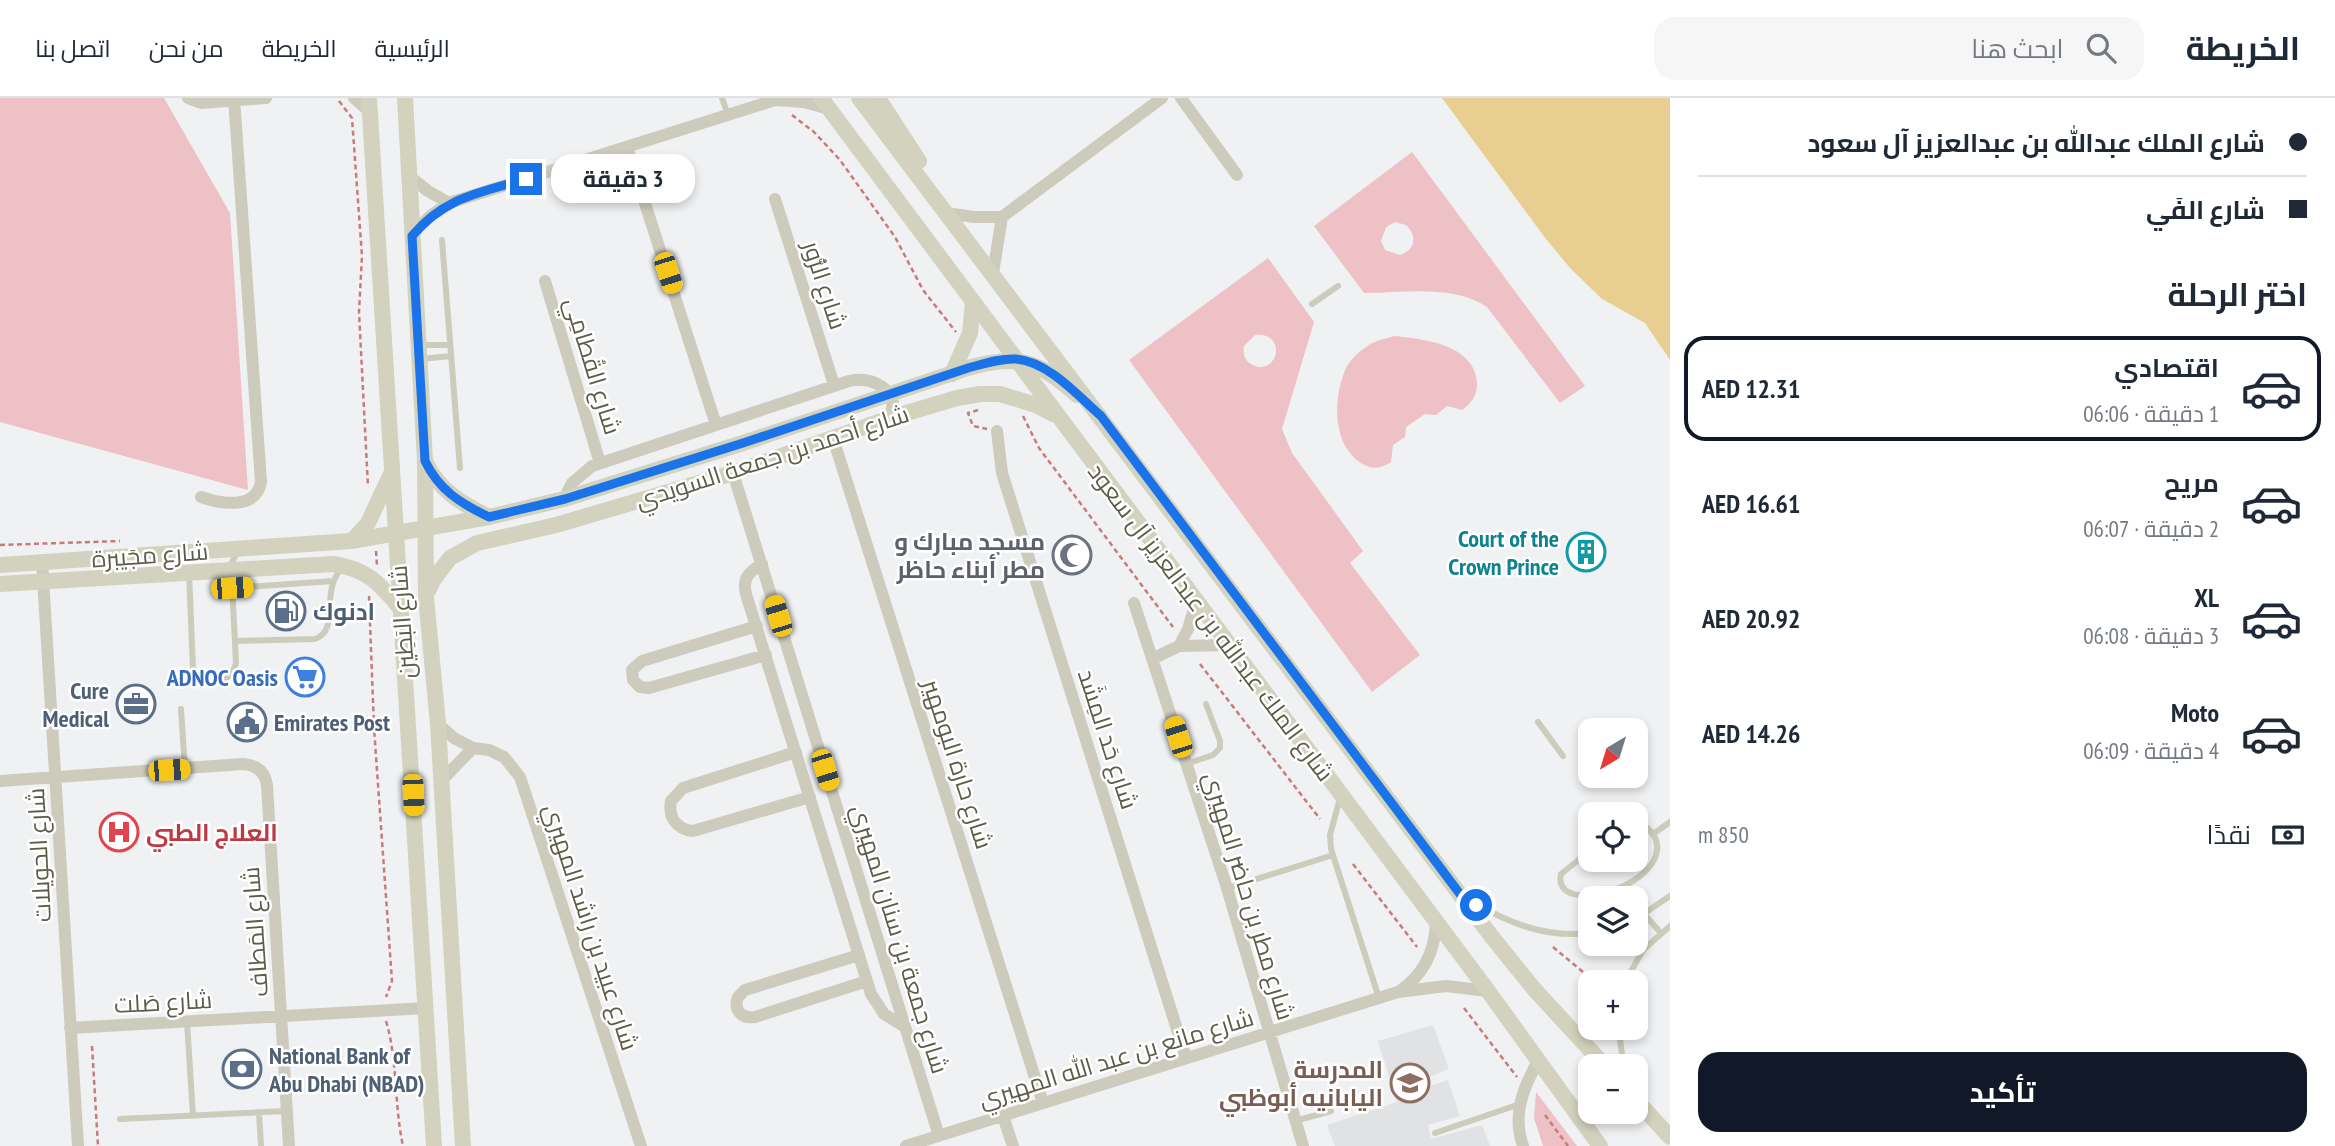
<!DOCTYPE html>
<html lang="ar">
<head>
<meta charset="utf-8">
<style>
  :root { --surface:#fff; --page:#f6f6f7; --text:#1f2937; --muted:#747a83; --line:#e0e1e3; --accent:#111827 }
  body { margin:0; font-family:"PT Sans Narrow",Cairo,sans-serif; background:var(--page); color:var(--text); direction:rtl; height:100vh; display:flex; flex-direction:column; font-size:26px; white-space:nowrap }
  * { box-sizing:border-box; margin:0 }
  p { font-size:23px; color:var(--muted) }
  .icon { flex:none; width:38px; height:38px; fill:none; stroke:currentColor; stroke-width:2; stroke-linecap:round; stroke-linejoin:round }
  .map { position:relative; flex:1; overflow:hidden; direction:ltr }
  .side { display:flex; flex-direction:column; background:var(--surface); width:665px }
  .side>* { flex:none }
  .banner { display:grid; align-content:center; height:154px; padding:0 28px; background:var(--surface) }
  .needle { width:46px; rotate:218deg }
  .tools { position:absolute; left:1578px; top:620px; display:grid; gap:14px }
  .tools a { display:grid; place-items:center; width:70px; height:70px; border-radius:14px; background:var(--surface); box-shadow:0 4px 10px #0003; font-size:35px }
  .end { position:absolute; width:32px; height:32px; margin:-16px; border:9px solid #1a73e8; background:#fff; box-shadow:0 0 0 4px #fff }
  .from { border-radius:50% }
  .bubble { position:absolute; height:49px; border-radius:21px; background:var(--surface); box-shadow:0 4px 10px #0003; font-size:23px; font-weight:700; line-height:49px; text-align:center; direction:rtl }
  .car { position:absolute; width:21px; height:42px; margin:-21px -10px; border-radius:9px; box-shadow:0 0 5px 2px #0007; background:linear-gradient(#f5c518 24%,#345 0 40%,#f5c518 0 76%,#345 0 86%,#f5c518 0) }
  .banner b { display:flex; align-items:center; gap:24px; height:66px; font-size:26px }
  .banner b+b { border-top:2px solid var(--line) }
  .banner i { width:18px; height:18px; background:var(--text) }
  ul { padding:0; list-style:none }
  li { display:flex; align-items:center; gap:21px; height:105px; margin:0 14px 10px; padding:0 14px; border:4px solid transparent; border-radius:21px }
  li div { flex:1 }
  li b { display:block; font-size:26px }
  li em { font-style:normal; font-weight:700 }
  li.active { border-color:var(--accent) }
  li>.icon { width:63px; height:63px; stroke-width:1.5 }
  h2 { padding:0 28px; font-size:32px; line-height:84px }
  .pay { display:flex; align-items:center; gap:18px; height:77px; padding:0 28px; font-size:26px }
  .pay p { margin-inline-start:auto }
  .action { display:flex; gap:14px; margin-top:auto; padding:14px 28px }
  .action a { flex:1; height:80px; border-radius:21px; background:var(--accent); color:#fff; font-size:28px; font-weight:700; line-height:80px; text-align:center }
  header { display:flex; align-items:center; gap:42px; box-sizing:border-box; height:98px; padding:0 35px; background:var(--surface); border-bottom:2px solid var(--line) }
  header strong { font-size:33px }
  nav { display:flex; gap:38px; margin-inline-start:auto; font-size:24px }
  .search { width:490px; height:63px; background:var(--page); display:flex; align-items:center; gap:18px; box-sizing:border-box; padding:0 24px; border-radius:21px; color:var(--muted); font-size:26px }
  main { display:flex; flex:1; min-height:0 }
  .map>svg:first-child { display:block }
</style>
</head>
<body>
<header>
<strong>الخريطة</strong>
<div class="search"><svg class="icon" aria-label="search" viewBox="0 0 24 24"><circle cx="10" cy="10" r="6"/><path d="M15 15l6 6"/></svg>ابحث هنا</div>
<nav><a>الرئيسية</a><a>الخريطة</a><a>من نحن</a><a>اتصل بنا</a></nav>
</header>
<main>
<section class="side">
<div class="banner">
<b><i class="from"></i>شارع الملك عبدالله بن عبدالعزيز آل سعود</b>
<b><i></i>شارع الفَي</b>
</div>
<h2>اختر الرحلة</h2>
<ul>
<li class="active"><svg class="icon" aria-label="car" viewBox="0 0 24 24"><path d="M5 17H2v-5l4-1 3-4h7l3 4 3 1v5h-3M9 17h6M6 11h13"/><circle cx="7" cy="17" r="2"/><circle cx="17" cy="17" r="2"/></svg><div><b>اقتصادي</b><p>1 دقيقة · 06:06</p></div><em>AED 12.31</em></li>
<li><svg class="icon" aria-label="car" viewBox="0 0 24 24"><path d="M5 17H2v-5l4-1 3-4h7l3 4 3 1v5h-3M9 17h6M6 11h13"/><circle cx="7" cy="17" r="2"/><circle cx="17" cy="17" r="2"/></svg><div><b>مريح</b><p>2 دقيقة · 06:07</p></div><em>AED 16.61</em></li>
<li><svg class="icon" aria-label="car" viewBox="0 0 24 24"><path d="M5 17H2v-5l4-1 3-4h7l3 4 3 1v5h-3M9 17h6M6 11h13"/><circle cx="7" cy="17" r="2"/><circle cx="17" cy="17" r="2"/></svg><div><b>XL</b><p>3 دقيقة · 06:08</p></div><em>AED 20.92</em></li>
<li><svg class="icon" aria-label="car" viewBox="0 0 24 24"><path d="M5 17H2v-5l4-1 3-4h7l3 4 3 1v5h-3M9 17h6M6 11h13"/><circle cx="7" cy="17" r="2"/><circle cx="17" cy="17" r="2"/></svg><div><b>Moto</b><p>4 دقيقة · 06:09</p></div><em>AED 14.26</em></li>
</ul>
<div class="pay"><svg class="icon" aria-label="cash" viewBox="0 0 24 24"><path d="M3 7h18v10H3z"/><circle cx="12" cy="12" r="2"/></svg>نقدًا<p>850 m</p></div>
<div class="action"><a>تأكيد</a></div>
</section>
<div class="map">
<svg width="1670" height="1048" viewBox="0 0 1670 1048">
  <rect width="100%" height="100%" fill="#f0f1f2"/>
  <path fill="#e1e2e3" d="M 1433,927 L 1449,971 L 1427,980 L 1430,988 L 1448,982 L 1460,1018 L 1428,1027 L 1431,1041 L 1482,1027 L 1490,1048 L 1335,1048 L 1327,1027 L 1397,1004 L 1378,943 Z"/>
  <path fill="#edc1c5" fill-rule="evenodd" d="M 0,0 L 164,0 L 230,115 L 248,392 L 0,324 Z
    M 1412,54 L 1585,288 L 1560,305 L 1487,209 C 1452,186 1404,195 1364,195 L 1314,128 ZM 1395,124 L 1406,127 C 1418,138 1415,152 1400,157 L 1385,152 L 1381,143 L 1386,129 Z
    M 1268,160 L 1314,224 L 1282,331 L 1292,355 L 1363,453 L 1350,465 L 1420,557 L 1372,594 L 1129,262 ZM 1255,237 C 1289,234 1277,279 1253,267 C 1244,263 1243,256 1244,248 Z
    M 1394,238 C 1423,241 1475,246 1477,285 C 1477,297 1472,305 1462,312 L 1447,308 L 1436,317 L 1425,316 L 1406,329 L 1405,339 L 1393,347 L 1391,364 C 1380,371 1371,372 1361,365 C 1333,347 1333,304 1344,275 C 1348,263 1358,254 1369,247 C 1376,242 1386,241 1394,238 Z
    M 1536,994 L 1577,1048 L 1543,1048 L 1534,1020 Z"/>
  <path fill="#e8ce90" d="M 1442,0 L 1670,0 L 1670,262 L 1645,225 L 1602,201 L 1571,171 L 1546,141 Z"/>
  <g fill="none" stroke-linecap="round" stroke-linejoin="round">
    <path stroke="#c97b7a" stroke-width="2.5" stroke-dasharray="5 3.5" stroke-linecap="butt" d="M 339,3 L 352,20 L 362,158 L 359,214 L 368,389
      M 792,17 L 814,34 L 840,62 L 895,139 L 923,192 L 956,234
      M 978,312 L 968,315 L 973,328 L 987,331
      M 1023,318 L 1039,350 L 1173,529
      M 0,447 L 120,443
      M 376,453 L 377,468
      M 369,498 L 374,630 L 392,883 L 386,899
      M 1200,566 L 1320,721
      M 1353,766 L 1417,849
      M 1553,849 L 1595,884
      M 1464,910 L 1517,979
      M 386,923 C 398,963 394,1007 403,1048
      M 92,948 L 98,1048
      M 1545,1017 L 1568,1048"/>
    <path stroke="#cccbbc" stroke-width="6" d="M 722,0 L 728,17
      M 442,142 L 460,370
      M 1312,206 L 1338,188
      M 421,247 L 450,247
      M 421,261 L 451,258
      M 189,475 L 193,571 C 205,591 230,588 236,565 L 231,466 L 238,453
      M 232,490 L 333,483
      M 235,543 L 315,541 C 341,532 319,494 342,470
      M 181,611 L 185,671
      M 1538,624 L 1563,658
      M 1186,666 L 1213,657 L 1220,650 L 1220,643 L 1206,606
      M 1340,700 L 1330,737 L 1331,751 L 1379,900
      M 1653,736 L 1670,724
      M 1591,752 L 1561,776 C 1551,821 1670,788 1656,742 C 1652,732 1646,727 1636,725
      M 1228,790 L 1333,757
      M 1473,805 C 1513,826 1544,840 1591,835
      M 1644,816 L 1661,835
      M 1636,821 L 1670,798
      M 1625,884 L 1643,852 L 1670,828
      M 187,924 L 193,1018
      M 1618,929 L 1624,968
      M 259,1015 L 261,1048
      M 120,1021 L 287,1013
      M 1295,1023 L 1331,1013
      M 1435,1035 L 1520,1006"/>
    <path stroke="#cccbbc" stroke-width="12" d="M 188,0 L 202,5 L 266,0
      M 354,0 L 369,13
      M 1181,0 L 1237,77
      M 627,49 L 716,327
      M 409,78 L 428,93 L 449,105
      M 775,101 L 834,287
      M 946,115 L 974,119 L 1002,119 L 1162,0
      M 412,137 L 429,119 L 449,105 L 775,2 L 804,4 L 829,11
      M 993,175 L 1002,119
      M 545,183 L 600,365
      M 997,333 L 1002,375 L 1186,960
      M 833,340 L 1043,1005
      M 733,375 L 939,1038
      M 201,399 C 221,406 256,412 261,384 L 234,0
      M 564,401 L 572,385 L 592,368 L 849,283 C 868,279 888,286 893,305 L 890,320
      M 42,464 L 78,1048
      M 762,466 C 749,474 742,480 746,496 L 871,896 L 884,916 L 905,929
      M 1134,505 L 1227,790 L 1303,1048
      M 757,528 L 642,563 L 632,572 L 633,582 L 640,589 L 649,590 L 766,557
      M 1179,548 L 1188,531 L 1196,505
      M 1152,561 L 1179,548 L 1228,547
      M 438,626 L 454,640 L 473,650 L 489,652 L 504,659 L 520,679 L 641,1048
      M 796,654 L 683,690 L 671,703 C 668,719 676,731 693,733 L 810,699
      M 0,683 L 243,666 C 257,667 265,674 267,687 L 289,1048
      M 441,683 L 473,650
      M 859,857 L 745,892 L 738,899 C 733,912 742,921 755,919 L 867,883
      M 1400,893 C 1424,876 1435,853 1436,825
      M 70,930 L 426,910
      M 1003,1018 L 1013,1048
      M 906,1048 L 1398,894 L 1446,888 L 1488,893
      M 1523,1048 C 1512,1017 1523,990 1538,963"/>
    <path stroke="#d2d2be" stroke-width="16" d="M 369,0 L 434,1048
      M 405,0 L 425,363 L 426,499 L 438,626 L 463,1048
      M 821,0 L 1488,893 L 1600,1048
      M 859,0 L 1492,839 L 1534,891 L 1605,968
      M 878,0 L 919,63
      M 952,276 L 970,235 L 973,204
      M 426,365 C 440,393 462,406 489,419
      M 352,443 L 368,425 L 391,376
      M 0,467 L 351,443 L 489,419 L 564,401 L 743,345 L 968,270 C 1019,256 1037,262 1077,297
      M 0,486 L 333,466 C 368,471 380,486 401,511
      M 428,493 L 434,481 L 450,460 L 477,445 L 556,427 L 733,375 L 890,320 L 957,300 L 980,296 L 1000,296 L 1036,307 L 1053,316
      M 1636,1002 L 1670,1039"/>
  </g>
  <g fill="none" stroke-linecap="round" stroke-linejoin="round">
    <path stroke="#1a73e8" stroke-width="9" d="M 526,81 C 479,95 445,99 412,138 L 425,363 C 439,392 460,405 489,419 L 565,401 L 743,345 L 968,270 C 983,266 1000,260 1016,261 C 1049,264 1078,298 1101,318 L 1463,800 L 1476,807"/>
  </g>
  <defs>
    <symbol id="building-ring" viewBox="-11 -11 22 22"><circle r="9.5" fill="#fff" stroke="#0f9aa8" stroke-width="1.5"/><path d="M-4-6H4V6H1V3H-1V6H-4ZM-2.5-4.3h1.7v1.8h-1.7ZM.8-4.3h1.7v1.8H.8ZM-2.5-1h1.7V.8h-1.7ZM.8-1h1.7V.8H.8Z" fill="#0f9aa8"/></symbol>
    <symbol id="mosque-ring" viewBox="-11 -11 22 22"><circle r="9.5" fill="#fff" stroke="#6b7280" stroke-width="1.5"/><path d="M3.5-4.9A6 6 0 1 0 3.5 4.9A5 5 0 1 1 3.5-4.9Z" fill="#6b7280"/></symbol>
    <symbol id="fuel-ring" viewBox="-11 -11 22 22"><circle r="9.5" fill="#fff" stroke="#5c6f8a" stroke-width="1.5"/><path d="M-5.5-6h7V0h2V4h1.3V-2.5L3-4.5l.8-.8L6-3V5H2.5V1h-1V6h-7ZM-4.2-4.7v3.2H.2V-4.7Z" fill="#5c6f8a"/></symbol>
    <symbol id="supermarket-ring" viewBox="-11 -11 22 22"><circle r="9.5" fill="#fff" stroke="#3f7fe0" stroke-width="1.5"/><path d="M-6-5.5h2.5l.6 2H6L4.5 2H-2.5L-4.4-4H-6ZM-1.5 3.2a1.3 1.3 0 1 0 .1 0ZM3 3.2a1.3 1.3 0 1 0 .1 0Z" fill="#3f7fe0"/></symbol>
    <symbol id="office-ring" viewBox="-11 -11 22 22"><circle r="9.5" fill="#fff" stroke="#5c6f8a" stroke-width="1.5"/><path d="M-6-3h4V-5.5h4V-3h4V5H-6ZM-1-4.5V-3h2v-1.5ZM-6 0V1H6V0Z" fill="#5c6f8a"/></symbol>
    <symbol id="civic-ring" viewBox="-11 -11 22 22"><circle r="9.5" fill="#fff" stroke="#5c6f8a" stroke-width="1.5"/><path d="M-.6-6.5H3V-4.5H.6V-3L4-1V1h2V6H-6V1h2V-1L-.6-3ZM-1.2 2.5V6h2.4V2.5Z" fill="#5c6f8a"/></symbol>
    <symbol id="hospital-ring" viewBox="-11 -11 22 22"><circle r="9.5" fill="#fff" stroke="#e0444e" stroke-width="1.5"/><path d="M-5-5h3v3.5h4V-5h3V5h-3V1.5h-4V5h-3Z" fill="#e0444e"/></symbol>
    <symbol id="bank-ring" viewBox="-11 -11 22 22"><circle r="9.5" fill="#fff" stroke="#5c6f8a" stroke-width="1.5"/><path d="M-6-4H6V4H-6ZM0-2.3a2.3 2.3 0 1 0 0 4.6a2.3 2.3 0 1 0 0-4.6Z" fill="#5c6f8a"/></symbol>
    <symbol id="school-ring" viewBox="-11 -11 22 22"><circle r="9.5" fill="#fff" stroke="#8d6e63" stroke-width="1.5"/><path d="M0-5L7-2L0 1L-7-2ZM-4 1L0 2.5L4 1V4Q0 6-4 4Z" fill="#8d6e63"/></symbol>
  </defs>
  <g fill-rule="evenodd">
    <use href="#building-ring" x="1564" y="432" width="44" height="44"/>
    <use href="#mosque-ring" x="1050" y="435" width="44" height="44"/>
    <use href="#fuel-ring" x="264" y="491" width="44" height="44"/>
    <use href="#supermarket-ring" x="283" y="557" width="44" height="44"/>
    <use href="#office-ring" x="114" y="584" width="44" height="44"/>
    <use href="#civic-ring" x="225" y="602" width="44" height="44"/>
    <use href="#hospital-ring" x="97" y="712" width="44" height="44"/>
    <use href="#bank-ring" x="220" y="949" width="44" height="44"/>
    <use href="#school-ring" x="1388" y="963" width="44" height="44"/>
  </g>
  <g text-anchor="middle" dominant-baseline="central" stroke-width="5" stroke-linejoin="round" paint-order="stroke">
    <g font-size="24" fill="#5c5c48" stroke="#fff">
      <text transform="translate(825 187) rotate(72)">شارع الزُّور</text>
      <text transform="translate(593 268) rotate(73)">شارع القُطامِي</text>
      <text transform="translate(772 359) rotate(-18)">شارع أحمد بن جمعة السويدي</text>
      <text transform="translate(150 457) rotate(-4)">شارع مجَيبرة</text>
      <text transform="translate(402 524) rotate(-94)">شارع البَطِين</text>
      <text transform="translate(1211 524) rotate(53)">شارع الملك عبدالله بن عبدالعزيز آل سعود</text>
      <text transform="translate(1108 641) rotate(72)">شارع حَد المِشَد</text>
      <text transform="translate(958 666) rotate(72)">شارع حارة البومهير</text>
      <text transform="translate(39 757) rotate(-93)">شارع الحويلات</text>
      <text transform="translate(1249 798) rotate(73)">شارع مطر بن حاضر المهيري</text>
      <text transform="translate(591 829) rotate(72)">شارع عبيد بن راشد المهيري</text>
      <text transform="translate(255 834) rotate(-94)">شارع المَطاف</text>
      <text transform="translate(900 841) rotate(73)">شارع جمعة بن سنان المهيري</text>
      <text transform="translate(163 904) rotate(-3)">شارع صَلت</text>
      <text transform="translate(1116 960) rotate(-17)">شارع مانع بن عبد الله المهيري</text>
    </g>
    <g font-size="24" font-weight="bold" fill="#0d838f" stroke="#fff" text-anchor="end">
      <text x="1559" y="440">Court of the<tspan x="1559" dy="28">Crown Prince</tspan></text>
    </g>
    <g font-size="24" font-weight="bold" fill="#5b616d" stroke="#fff" text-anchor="end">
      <text x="1045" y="443">مسجد مبارك و<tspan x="1045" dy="28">مطر أبناء حاظر</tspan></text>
    </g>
    <g font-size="24" font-weight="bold" fill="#4e5e75" stroke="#fff" text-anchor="start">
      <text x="313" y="513">ادنوك</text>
      <text x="109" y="592" text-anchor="end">Cure<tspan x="109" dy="28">Medical</tspan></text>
      <text x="274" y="624">Emirates Post</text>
      <text x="269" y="957">National Bank of<tspan x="269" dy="28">Abu Dhabi (NBAD)</tspan></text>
    </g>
    <g font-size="24" font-weight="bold" fill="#366cbe" stroke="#fff" text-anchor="end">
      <text x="278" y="579">ADNOC Oasis</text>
    </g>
    <g font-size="24" font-weight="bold" fill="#be3a42" stroke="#fff" text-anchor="start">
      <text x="146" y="734">العلاج الطبي</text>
    </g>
    <g font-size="24" font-weight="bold" fill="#785e54" stroke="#fff" text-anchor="end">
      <text x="1383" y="971">المدرسة<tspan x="1383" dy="28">اليابانيه أبوظبي</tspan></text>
    </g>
  </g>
</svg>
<div class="tools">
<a><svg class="needle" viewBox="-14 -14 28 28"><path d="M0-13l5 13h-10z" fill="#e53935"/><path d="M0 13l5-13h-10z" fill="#747a83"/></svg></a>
<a><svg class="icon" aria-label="locate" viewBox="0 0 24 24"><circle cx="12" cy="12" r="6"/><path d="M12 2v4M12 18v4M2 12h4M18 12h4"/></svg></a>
<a><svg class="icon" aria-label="layers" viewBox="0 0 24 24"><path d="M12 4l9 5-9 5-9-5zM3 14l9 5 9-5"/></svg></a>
<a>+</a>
<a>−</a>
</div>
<i class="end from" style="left:1476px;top:807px"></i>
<i class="end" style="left:526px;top:81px"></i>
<div class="bubble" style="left:551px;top:56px;width:144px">3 دقيقة</div>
<i class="car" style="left:668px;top:175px;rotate:162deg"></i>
<i class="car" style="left:232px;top:490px;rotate:86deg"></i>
<i class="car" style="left:778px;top:518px;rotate:343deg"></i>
<i class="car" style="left:1178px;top:639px;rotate:342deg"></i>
<i class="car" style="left:169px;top:672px;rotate:86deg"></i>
<i class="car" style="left:825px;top:672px;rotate:163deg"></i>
<i class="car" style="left:413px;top:697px;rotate:177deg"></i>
</div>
</main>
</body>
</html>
